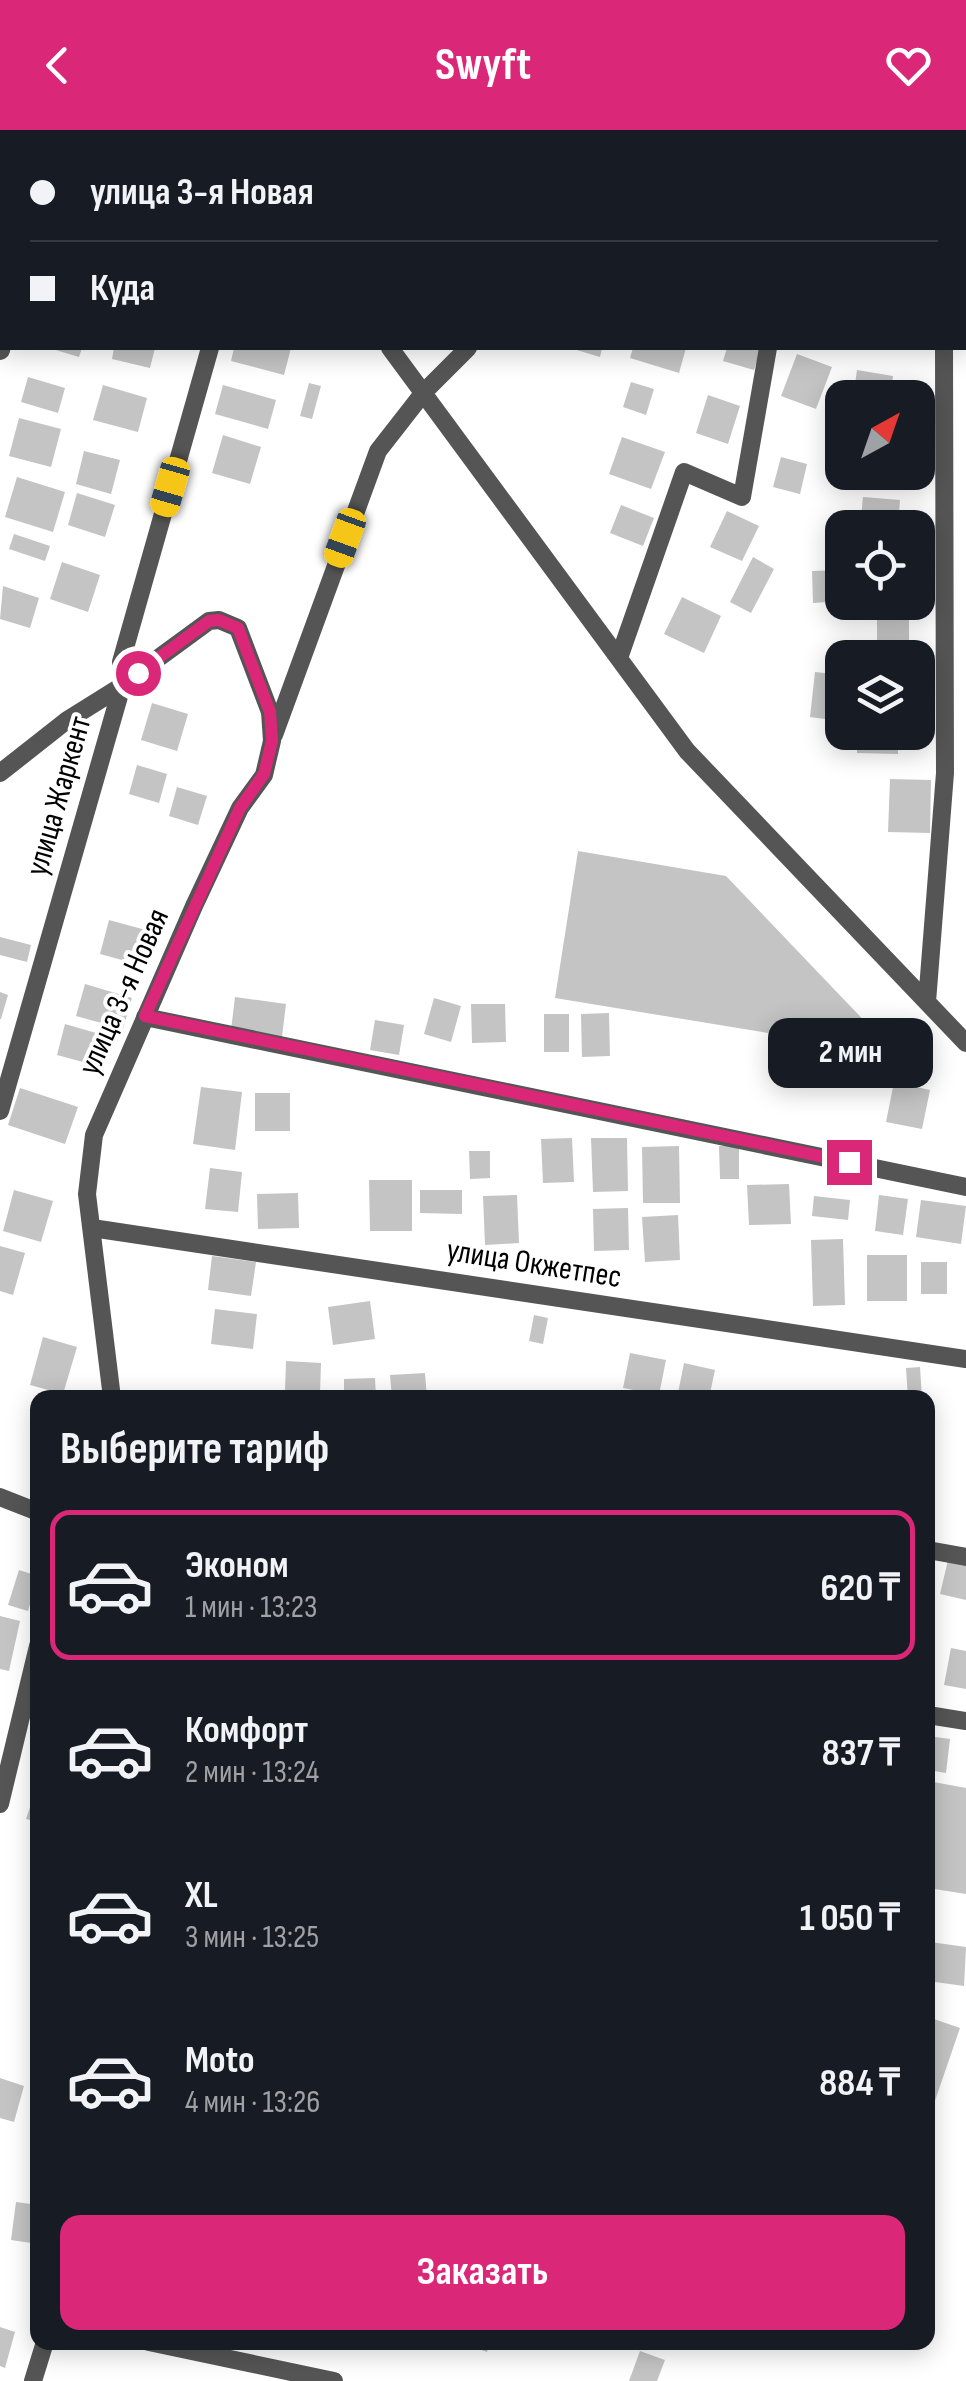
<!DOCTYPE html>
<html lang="ru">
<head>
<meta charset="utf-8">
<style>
  :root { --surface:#171b24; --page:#242831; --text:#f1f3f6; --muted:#9ea1a6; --line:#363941; --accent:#db2777 }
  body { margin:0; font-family:"Sofia Sans Condensed",sans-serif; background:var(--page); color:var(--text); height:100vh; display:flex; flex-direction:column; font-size:38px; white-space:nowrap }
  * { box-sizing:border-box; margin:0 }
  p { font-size:32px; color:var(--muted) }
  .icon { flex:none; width:55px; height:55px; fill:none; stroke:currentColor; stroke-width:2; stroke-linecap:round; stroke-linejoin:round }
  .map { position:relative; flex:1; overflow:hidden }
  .sheet { position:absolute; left:30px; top:1260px; width:905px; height:960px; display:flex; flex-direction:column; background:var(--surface); border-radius:20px; box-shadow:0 5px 25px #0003 }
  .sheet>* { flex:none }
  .hud { position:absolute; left:0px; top:0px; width:968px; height:220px; box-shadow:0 5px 25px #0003; display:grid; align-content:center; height:220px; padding:0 30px; background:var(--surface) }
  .needle { width:65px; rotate:40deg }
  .tools { position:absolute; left:825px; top:250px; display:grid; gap:20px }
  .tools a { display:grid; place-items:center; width:110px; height:110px; border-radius:20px; background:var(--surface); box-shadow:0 5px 25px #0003; font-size:50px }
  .end { position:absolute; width:45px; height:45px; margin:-22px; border:12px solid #db2777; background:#fff; box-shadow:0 0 0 5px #fff }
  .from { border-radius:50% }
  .bubble { position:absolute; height:70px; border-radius:20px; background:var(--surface); box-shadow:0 5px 25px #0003; font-size:32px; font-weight:700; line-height:70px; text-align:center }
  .car { position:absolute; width:30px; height:60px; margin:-30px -15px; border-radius:12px; box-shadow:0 0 8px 2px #0007; background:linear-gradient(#f5c518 24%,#345 0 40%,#f5c518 0 76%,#345 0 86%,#f5c518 0) }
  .hud b { display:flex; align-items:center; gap:35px; height:95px; font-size:38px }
  .hud b+b { border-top:2px solid var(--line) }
  .hud i { width:25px; height:25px; background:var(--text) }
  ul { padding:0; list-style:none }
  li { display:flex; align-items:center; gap:30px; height:150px; margin:0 20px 15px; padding:0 10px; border:5px solid transparent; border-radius:20px }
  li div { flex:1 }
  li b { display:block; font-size:38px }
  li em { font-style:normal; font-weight:700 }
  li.current { border-color:var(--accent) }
  li>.icon { width:90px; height:90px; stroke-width:1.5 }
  h2 { padding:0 30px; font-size:45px; line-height:120px }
  .action { display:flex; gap:20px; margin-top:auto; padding:20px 30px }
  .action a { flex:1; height:115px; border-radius:20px; background:var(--accent); color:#fff; font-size:40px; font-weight:700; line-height:115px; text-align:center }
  header { display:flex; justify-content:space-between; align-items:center; height:130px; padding:0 30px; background:var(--accent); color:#fff; font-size:45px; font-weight:700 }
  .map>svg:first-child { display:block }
</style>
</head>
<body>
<header><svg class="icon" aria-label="back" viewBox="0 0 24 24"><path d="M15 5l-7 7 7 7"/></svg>Swyft<svg class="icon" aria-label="heart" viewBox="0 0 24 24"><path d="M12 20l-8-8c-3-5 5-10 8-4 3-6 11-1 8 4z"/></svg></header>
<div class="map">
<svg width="966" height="2251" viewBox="0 0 966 2251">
  <rect width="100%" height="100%" fill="#fff"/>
  <path fill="#c4c4c4" d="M 49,218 L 82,218 L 79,227 Z
    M 114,218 L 155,218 L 150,238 L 112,229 Z
    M 234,218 L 291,218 L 284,245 L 231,231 Z
    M 570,218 L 602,218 L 600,227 Z
    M 633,218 L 686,218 L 679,243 L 630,228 Z
    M 727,218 L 761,218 L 754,240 L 723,231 Z
    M 797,224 L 832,237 L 816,279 L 781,266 Z
    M 857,240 L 893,246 L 890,268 L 853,268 Z
    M 28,247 L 65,258 L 58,283 L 21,272 Z
    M 631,252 L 654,259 L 646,285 L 623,277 Z
    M 309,253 L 321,256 L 312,289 L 300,286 Z
    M 103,255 L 147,268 L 138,302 L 93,290 Z
    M 223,255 L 276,270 L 268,299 L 215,284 Z
    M 708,265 L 740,276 L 728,314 L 696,303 Z
    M 19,288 L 61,299 L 51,337 L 9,326 Z
    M 223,305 L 261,317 L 250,354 L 212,343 Z
    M 622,307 L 665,322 L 651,359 L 609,344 Z
    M 84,321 L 120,330 L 111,364 L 76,354 Z
    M 781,327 L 807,334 L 800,364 L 773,357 Z
    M 17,347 L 65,362 L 53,402 L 5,387 Z
    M 77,363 L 115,375 L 105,407 L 68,395 Z
    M 863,367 L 900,370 L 898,398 L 860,398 Z
    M 621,375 L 654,388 L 643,416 L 610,403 Z
    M 727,381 L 759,396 L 742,431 L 710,417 Z
    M 14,404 L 50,416 L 45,431 L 9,419 Z
    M 918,425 L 929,425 L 927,468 L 918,468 Z
    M 753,427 L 774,439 L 751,483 L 730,472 Z
    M 62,432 L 100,445 L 88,482 L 50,469 Z
    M 842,440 L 842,471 L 813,473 L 812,441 Z
    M 3,456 L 39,468 L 30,498 L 0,489 Z
    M 682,467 L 721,486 L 704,523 L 664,504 Z
    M 877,488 L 909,488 L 909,515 L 877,515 Z
    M 815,542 L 842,545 L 840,591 L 810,587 Z
    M 152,573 L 188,584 L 177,621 L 141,610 Z
    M 857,602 L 898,602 L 898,624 L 857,623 Z
    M 137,635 L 167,644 L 159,673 L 129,664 Z
    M 890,649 L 931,650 L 930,703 L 888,702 Z
    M 177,657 L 207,666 L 198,695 L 169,686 Z
    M 578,721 L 726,746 L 896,924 L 555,868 Z
    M 109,790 L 153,802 L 144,836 L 100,824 Z
    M 0,807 L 31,815 L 27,832 L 0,825 Z
    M 85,854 L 132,868 L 123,899 L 76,886 Z
    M 0,862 L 8,865 L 1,889 L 0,889 Z
    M 235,867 L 286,874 L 282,907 L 231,900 Z
    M 434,868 L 461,876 L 451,912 L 424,904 Z
    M 471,874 L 505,874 L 506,912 L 472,913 Z
    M 609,883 L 610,926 L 582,927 L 581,884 Z
    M 544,884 L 569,884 L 569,922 L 544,922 Z
    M 375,890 L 404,895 L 399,925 L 370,920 Z
    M 65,894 L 103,905 L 94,935 L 57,925 Z
    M 894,952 L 930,960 L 922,999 L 886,992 Z
    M 201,957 L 242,962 L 235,1020 L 193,1014 Z
    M 20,958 L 78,977 L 65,1014 L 8,995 Z
    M 255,963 L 290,963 L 290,1001 L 255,1001 Z
    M 572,1008 L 574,1052 L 543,1053 L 541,1009 Z
    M 591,1008 L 627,1008 L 628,1061 L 593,1062 Z
    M 679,1016 L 680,1073 L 643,1073 L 642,1017 Z
    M 719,1016 L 739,1016 L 739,1049 L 720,1049 Z
    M 469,1021 L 490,1021 L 490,1048 L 470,1049 Z
    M 210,1038 L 242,1042 L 238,1082 L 205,1079 Z
    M 369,1050 L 412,1050 L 412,1101 L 370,1101 Z
    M 789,1054 L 791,1094 L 749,1095 L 747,1055 Z
    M 14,1060 L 53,1071 L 41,1112 L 3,1101 Z
    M 420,1060 L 462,1060 L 462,1084 L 420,1083 Z
    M 298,1063 L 299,1098 L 258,1099 L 257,1064 Z
    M 517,1065 L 519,1113 L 485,1115 L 483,1066 Z
    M 879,1065 L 908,1069 L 903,1105 L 875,1101 Z
    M 814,1066 L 850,1070 L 848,1090 L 812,1086 Z
    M 921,1070 L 966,1076 L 961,1114 L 916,1107 Z
    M 628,1078 L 629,1120 L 594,1121 L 593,1079 Z
    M 678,1085 L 680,1130 L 645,1132 L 642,1087 Z
    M 843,1109 L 845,1175 L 813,1176 L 811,1110 Z
    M 0,1116 L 25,1123 L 13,1165 L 0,1161 Z
    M 867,1125 L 907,1125 L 907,1171 L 867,1171 Z
    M 212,1126 L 256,1132 L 251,1166 L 208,1160 Z
    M 921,1132 L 947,1132 L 947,1164 L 921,1164 Z
    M 370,1171 L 375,1209 L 333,1215 L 328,1177 Z
    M 215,1179 L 257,1184 L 253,1219 L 211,1214 Z
    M 534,1185 L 548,1188 L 543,1214 L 529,1211 Z
    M 43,1207 L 77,1217 L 63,1264 L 30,1255 Z
    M 630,1223 L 666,1230 L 659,1265 L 623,1258 Z
    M 286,1231 L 321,1233 L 320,1263 L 285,1261 Z
    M 684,1233 L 715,1240 L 709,1268 L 677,1268 Z
    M 920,1237 L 922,1268 L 908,1268 L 906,1238 Z
    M 425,1243 L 427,1268 L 392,1268 L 390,1245 Z
    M 375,1248 L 376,1268 L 344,1268 L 344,1249 Z
    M 534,1260 L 534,1268 L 506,1268 L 505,1262 Z
    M 948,1430 L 966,1434 L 966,1470 L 940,1464 Z
    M 19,1440 L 38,1446 L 28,1481 L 8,1475 Z
    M 0,1486 L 20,1491 L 9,1541 L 0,1539 Z
    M 951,1518 L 966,1521 L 966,1559 L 944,1555 Z
    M 928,1606 L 950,1609 L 946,1643 L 928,1640 Z
    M 928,1651 L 966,1658 L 966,1764 L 928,1758 Z
    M 38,1653 L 38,1692 L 26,1689 Z
    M 930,1812 L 966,1817 L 964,1856 L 928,1851 Z
    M 928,1887 L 960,1898 L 928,1991 Z
    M 0,1948 L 24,1956 L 14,1992 L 0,1988 Z
    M 16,2072 L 38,2075 L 38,2114 L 11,2110 Z
    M 0,2197 L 15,2202 L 5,2238 L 0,2236 Z
    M 460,2212 L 490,2212 L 487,2222 Z
    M 640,2221 L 665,2230 L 657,2251 L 629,2251 Z"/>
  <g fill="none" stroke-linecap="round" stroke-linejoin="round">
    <path stroke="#555" stroke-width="18" d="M 243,0 L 245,2
      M 517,2 L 518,0
      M 922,2 L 924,0
      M 390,218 L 687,621 L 966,913
      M 619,528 L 684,342 L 742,367 L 768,218
      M 274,605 L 378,321 L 424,262 L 468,218
      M 0,643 L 66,591 L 122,556
      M 927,872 L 945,643 L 944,218
      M 145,887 L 966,1057
      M 0,981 L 126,542
      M 92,1098 L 966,1229
      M 112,1268 L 87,1064 L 94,1005 L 194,776 L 240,678 L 264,645 L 272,611 L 270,582 L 238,498 L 219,490 L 209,491 L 138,543 L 126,542 L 121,532 L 210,218
      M 0,1367 L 38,1382
      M 928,1420 L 966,1427
      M 928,1585 L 966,1591
      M 0,1674 L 38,1516
      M 149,2212 L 334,2251
      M 33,2251 L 45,2212"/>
    <path stroke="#555" stroke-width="20" d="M 62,2 L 63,0
      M 0,220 L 2,212"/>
  </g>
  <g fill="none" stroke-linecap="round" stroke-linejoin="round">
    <path stroke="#db2777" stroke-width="12" d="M 138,543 L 209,491 L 219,490 L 238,498 L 270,582 L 272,611 L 264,644 L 240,678 L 145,886 L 849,1032"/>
  </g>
  <g text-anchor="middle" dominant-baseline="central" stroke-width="8" stroke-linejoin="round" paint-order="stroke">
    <g font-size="32" fill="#000" stroke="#fff">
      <text transform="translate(59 666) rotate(-74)">улица Жаркент</text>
      <text transform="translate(124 862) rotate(-66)">улица 3-я Новая</text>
      <text transform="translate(534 1134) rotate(9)">улица Окжетпес</text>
    </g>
  </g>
</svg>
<div class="tools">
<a><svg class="needle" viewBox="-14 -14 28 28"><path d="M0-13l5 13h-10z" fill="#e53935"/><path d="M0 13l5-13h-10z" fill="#9ea1a6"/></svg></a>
<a><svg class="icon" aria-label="locate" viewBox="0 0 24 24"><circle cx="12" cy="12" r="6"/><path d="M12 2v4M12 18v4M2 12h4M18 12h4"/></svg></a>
<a><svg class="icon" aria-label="layers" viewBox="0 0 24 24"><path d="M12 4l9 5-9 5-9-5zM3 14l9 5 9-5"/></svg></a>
</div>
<i class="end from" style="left:138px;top:543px"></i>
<i class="end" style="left:849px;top:1032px"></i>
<div class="bubble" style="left:768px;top:888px;width:165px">2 мин</div>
<i class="car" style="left:170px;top:357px;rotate:196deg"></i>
<i class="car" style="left:345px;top:408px;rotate:200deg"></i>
<div class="hud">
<b><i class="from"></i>улица 3-я Новая</b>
<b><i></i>Куда</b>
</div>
<section class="sheet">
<h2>Выберите тариф</h2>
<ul>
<li class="current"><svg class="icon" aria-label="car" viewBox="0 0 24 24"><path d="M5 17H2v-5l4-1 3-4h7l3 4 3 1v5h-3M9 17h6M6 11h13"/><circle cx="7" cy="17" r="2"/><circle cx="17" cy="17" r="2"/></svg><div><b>Эконом</b><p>1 мин · 13:23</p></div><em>620 ₸</em></li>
<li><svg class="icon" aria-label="car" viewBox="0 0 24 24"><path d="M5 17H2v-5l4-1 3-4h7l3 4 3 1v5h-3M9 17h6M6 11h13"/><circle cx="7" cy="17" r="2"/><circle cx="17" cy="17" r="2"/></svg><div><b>Комфорт</b><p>2 мин · 13:24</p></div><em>837 ₸</em></li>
<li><svg class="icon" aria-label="car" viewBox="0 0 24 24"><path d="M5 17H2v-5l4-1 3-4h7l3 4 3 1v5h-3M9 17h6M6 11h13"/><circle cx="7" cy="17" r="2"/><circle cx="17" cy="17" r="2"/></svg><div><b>XL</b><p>3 мин · 13:25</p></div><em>1 050 ₸</em></li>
<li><svg class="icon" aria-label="car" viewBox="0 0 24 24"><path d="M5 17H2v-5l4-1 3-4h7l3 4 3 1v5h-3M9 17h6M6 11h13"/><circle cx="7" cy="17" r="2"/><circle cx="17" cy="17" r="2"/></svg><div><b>Moto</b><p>4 мин · 13:26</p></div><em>884 ₸</em></li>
</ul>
<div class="action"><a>Заказать</a></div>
</section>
</div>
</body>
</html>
